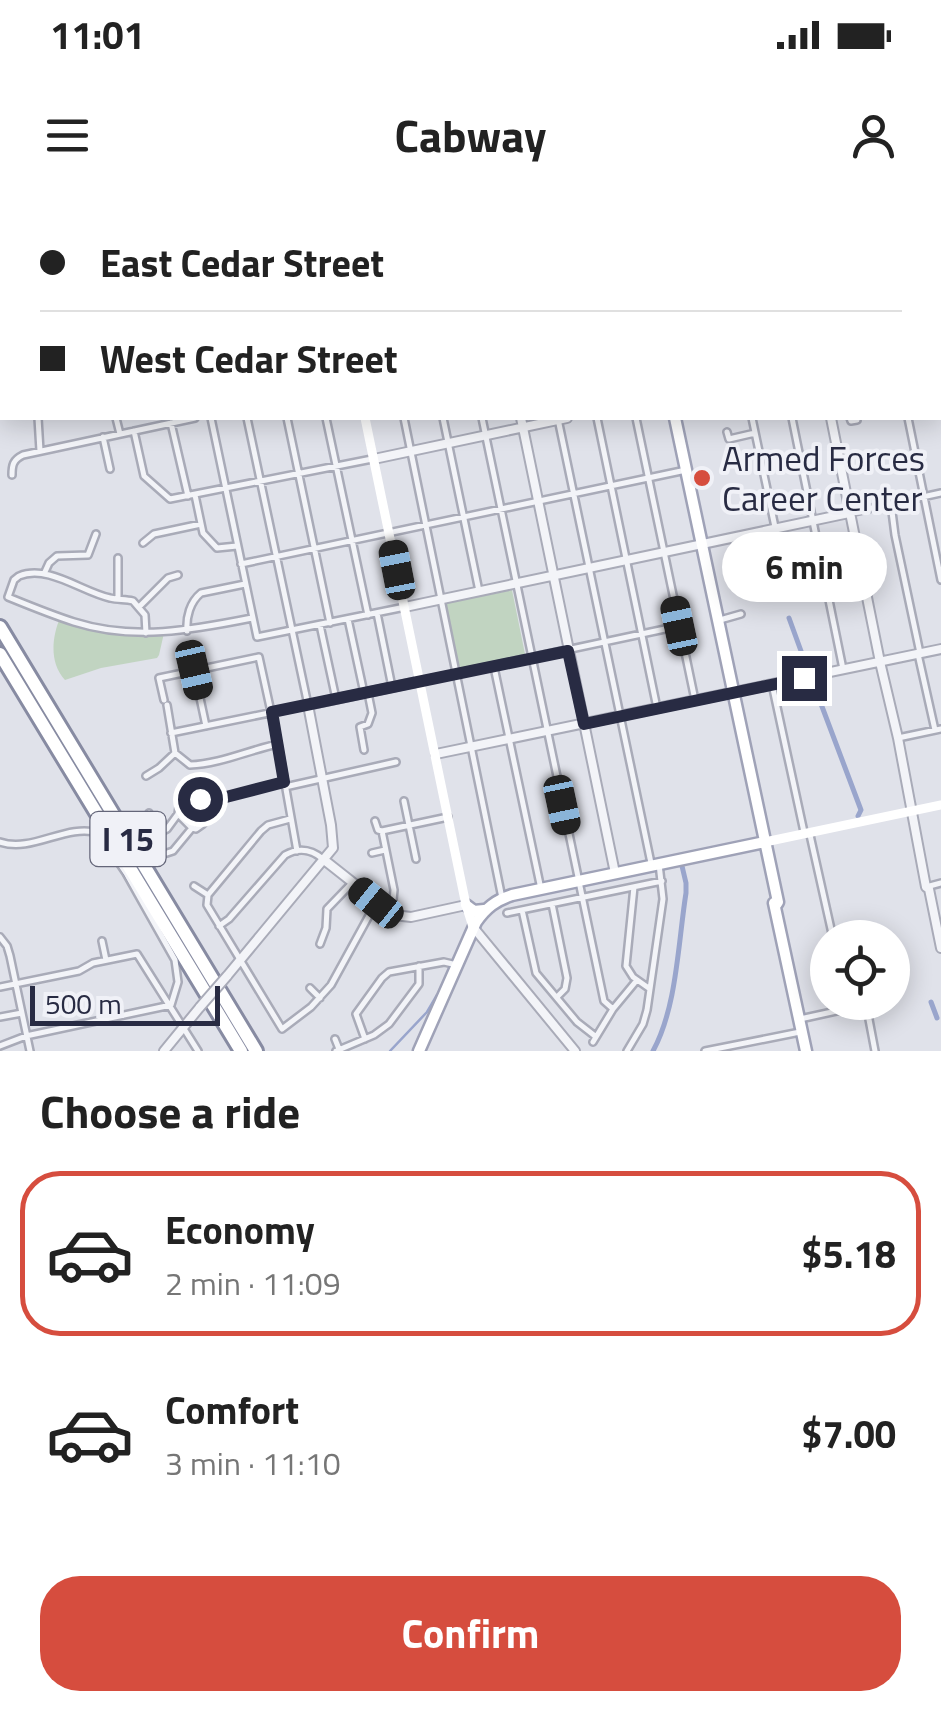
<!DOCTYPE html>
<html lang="en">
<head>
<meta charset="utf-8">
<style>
  :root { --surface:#fff; --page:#f6f6f6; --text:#222; --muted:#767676; --line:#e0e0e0; --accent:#d64d3e }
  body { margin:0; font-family:"Titillium Web",sans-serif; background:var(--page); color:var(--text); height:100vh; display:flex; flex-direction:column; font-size:38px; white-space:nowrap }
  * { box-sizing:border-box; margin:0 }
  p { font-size:32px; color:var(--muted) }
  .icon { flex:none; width:55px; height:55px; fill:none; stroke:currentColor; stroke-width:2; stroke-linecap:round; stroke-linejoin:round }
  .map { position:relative; height:851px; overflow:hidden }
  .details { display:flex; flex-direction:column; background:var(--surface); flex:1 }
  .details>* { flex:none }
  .hud { position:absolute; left:0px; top:0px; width:942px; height:220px; box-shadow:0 5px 25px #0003; display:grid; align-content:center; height:220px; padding:0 40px; background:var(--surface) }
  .fabs { position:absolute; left:810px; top:720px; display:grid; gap:20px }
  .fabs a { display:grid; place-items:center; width:100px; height:100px; border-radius:50%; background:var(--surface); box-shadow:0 5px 25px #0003; font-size:50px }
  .scale { position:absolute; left:30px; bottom:25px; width:190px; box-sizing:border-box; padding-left:10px; border:5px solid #282b43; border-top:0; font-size:28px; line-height:35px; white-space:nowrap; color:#282b43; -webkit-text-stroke:8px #f0f1f7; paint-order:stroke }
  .end { position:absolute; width:45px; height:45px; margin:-22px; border:12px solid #282b43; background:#fff; box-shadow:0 0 0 5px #fff }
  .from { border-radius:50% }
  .bubble { position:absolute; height:70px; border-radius:35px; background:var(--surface); box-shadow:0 5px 25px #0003; font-size:32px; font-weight:700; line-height:70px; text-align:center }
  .car { position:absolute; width:30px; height:60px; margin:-30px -15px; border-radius:12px; box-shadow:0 0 8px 2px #0007; background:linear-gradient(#222 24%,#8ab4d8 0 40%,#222 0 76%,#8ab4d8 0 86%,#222 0) }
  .hud b { display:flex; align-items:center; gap:35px; height:95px; font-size:38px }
  .hud b+b { border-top:2px solid var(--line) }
  .hud i { width:25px; height:25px; background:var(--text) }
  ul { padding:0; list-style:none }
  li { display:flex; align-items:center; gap:30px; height:165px; margin:0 20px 15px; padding:0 20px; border:5px solid transparent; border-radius:40px }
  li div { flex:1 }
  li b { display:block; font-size:38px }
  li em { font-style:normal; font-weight:700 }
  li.selected { border-color:var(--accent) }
  li>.icon { width:90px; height:90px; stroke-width:1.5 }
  h2 { padding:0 40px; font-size:45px; line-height:120px }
  .primary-button { display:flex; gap:20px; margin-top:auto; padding:20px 40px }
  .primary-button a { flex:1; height:115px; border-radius:40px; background:var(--accent); color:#fff; font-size:40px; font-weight:700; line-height:115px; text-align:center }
  .status { display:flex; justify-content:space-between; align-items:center; height:70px; padding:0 50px; background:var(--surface); direction:ltr }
  .status svg { height:28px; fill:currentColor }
  header { display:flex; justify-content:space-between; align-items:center; height:130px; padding:0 40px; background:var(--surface); font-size:45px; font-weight:700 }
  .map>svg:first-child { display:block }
</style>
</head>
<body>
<div class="status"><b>11:01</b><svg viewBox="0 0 49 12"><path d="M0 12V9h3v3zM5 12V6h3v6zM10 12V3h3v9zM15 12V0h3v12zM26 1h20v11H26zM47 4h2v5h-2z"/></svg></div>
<header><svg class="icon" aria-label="menu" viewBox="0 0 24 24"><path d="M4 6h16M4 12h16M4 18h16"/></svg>Cabway<svg class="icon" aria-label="person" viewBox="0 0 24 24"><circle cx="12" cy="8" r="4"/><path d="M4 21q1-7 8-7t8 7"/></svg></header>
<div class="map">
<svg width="941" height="851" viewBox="0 0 941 851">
  <rect width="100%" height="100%" fill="#e0e2ea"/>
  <path fill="#c1d4c1" d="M 512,390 L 526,459 L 458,472 L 444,404 Z
    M 60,418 L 113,431 L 164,433 L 159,455 L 157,458 L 101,468 L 65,480 C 49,463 52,437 60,418 Z"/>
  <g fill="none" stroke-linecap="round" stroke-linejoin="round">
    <path stroke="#99a5cc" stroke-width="2.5" d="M 390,851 L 427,812 L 437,795"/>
    <path stroke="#99a5cc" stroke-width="5" d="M 789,418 L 809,473
      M 812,480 L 861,610 L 858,616
      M 931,802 L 937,818
      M 653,851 C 677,807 678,743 686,693 L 686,683 L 682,666"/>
    <defs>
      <path id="minor" d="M 123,0 L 126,2
        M 188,0 L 191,2
        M 326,0 L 329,2
        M 461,0 L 465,2
        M 529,0 L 533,2
        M 746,0 L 746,2
        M 0,1 L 2,10
        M 158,2 L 159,0
        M 210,2 L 212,0
        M 315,2 L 317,0
        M 367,2 L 369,0
        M 420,2 L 422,0
        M 472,2 L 474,0
        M 577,2 L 579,0
        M 0,13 L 2,15
        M 0,118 L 2,120
        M 940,179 L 941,185
        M 38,218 L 40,251
        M 116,218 L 120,234
        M 211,218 L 257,437 L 405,407
        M 287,218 L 330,423
        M 326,218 L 368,415
        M 404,218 L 502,698
        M 443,218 L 479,391
        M 482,218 L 604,801 L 613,809
        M 597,218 L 657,508
        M 636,218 L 695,500
        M 752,218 L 775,327
        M 792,218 L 843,469
        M 850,218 L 851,221 L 857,220 L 857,218
        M 908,218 L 941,380
        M 558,219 L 651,663
        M 171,223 L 188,296
        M 134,231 L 144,276 L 170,299 L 372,259
        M 727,232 L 729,239 L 755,233
        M 103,237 L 110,269
        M 12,275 C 12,265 13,260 23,255 L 195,218
        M 195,295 L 203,333 L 217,348 L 237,346
        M 891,304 L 895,335 L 920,453
        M 849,313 L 941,293
        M 143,343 L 154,334 L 201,324
        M 241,364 L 686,270
        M 44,374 L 49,363 L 57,356 L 88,355 L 96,334
        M 118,399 L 118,358
        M 139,407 L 168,378 L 178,375
        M 377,413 L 392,487
        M 348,419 L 364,493
        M 720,420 L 741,414
        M 320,425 L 336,499
        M 187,431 C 186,417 190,402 201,393 L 245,384
        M 146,433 L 145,415 L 133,401 C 125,399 118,400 110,398 C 82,392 48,364 19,376 L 14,380 L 8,397 C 30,406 52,415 74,422 C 134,441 192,430 252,418
        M 918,454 L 935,530
        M 494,467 L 541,689
        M 194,470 L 206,526
        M 421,481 L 679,426
        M 772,484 L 804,632
        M 164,500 L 159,478 L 259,457 L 278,544 L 297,651
        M 167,505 L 175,553 L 190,565 C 220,564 249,550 278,544
        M 171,533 L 308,505 L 247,218
        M 898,538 L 941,529
        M 364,550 L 360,527 L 368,524 L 372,513 L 368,493
        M 146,576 L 159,568 L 175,553
        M 285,587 L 396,562
        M 404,601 L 416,659
        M 149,613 L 151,619 L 161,632 L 167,629 L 178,614 L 192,628 L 196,629 L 203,624 L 200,599
        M 178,614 L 179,607 L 187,602 L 225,597 L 283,582
        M 375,621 L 378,630 L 382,631 L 394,690 L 393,700 L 388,712
        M 382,631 L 448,617
        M 810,635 L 833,738
        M 0,642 C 33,653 66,623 99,633 L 126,673 L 175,760 L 178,782 L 171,805 L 26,836 L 0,846
        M 167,653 L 173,651 L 192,628
        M 372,653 L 385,650
        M 194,686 L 208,695
        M 634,687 L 626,766 L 633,777 L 650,789
        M 926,687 L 941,683
        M 208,695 L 207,705 L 282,829 L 311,807 L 331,785 L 376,703
        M 208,695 L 261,631 L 268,625 L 290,619
        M 552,704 L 567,778 L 565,789 L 558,796
        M 522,710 L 536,773 L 577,822 L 595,836
        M 507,713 L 662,681
        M 219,726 L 229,719 L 285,655 C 299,647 311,649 323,659
        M 0,737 L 7,746 L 10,756 L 30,851
        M 102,741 L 106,760
        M 320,744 L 326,728 L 327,709 L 352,683
        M 0,787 L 79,771 L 93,763 L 137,754 L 198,851
        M 310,788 L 320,798
        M 0,817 L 22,813
        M 800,819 L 864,805 L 867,809 L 875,851
        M 335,839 L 339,849
        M 365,839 L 356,814 L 382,778 L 389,772 L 444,762 L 457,765
        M 593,842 L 613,809 L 637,780
        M 336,851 L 374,835 L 389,824 L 419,784 L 419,766
        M 627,851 L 643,824 L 647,810 L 663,699 L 659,664
        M 705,851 L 800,832"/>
      <path id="tertiary" d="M 257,0 L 260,2
        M 394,0 L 397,2
        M 940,138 L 941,138
        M 521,218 L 615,673
        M 831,218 L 880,462 L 898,538 L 926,687 L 929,689 L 941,748
        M 374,259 L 567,218
        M 405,407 L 849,313
        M 436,554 L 941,449
        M 323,659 L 394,715 L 411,717 L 466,705
        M 473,727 L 575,851
        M 227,776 L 333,648 L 331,625 L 308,505 L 421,481
        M 164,851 L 200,807"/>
      <path id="primary" d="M 599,0 L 600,2
        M 875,0 L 878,2
        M 775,2 L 781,0
        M 940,51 L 941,52
        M 675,218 L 778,702 L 776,705
        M 774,703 L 806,851
        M 466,705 L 474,711 L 484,710
        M 419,851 L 476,722 C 486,708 496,700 512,695 L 765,642"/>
      <path id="motorway" d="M 0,427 L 256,851
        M 0,454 L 241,851"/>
    </defs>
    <use href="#minor" stroke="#a9abb8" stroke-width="10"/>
    <use href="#tertiary" stroke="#a9abb8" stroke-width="12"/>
    <use href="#primary" stroke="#9fa2b7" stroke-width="15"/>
    <use href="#motorway" stroke="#878ba2" stroke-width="18"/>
    <use href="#minor" stroke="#f3f4f8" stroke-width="5"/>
    <use href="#tertiary" stroke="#f3f4f8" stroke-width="8"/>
    <path stroke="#fff" stroke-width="9" d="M 53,2 L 55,0
      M 105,2 L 107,0
      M 0,72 L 2,68
      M 0,141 L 2,137
      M 365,218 L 466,705 L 473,727
      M 765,642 L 941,605"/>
    <use href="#primary" stroke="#fff" stroke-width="10"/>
    <use href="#motorway" stroke="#fff" stroke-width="12"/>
    <defs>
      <path id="tertiary-bridge" d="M 200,807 L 227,776"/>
    </defs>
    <use href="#tertiary-bridge" stroke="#a9abb8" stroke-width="12" stroke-linecap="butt"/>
    <use href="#tertiary-bridge" stroke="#f3f4f8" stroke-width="8"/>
  </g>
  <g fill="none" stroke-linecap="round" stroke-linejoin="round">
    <path stroke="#282b43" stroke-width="12" d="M 200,599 L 226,597 L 284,582 L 272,512 L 568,451 L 584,524 L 804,478"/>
  </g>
  <circle fill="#d64d3e" stroke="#f0f1f7" stroke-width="4" cx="702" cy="278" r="10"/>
  <g text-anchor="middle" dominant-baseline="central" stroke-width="8" stroke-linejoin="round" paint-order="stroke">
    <rect fill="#f0f1f7" stroke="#646679" stroke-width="2.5" x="90.5" y="612" width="75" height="54" rx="8"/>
    <g font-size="32" font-weight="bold" fill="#282b43">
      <text x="128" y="639">I 15</text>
    </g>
    <g font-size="35" fill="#282b43" stroke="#f0f1f7" text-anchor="start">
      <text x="722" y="258">Armed Forces<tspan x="722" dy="40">Career Center</tspan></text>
    </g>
  </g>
</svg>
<div class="fabs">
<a><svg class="icon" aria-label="locate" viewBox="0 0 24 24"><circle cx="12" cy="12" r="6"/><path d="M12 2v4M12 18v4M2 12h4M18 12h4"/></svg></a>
</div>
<div class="scale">500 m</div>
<i class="end from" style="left:200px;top:599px"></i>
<i class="end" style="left:804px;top:478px"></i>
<div class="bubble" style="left:722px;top:332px;width:165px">6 min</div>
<i class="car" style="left:397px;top:370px;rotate:349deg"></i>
<i class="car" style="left:679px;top:426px;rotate:348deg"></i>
<i class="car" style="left:194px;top:470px;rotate:167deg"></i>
<i class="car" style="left:562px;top:605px;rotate:168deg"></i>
<i class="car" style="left:376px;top:703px;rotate:309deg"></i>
<div class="hud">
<b><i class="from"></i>East Cedar Street</b>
<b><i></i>West Cedar Street</b>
</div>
</div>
<section class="details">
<h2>Choose a ride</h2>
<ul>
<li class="selected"><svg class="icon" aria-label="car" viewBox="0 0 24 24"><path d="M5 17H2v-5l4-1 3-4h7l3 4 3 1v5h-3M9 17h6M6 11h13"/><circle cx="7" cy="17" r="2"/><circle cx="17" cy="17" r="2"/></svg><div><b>Economy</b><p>2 min · 11:09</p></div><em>$5.18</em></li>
<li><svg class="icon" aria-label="car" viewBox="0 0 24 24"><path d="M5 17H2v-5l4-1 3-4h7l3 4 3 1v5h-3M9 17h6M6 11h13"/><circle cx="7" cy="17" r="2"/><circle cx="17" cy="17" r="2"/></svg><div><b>Comfort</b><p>3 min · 11:10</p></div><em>$7.00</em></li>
</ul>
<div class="primary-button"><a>Confirm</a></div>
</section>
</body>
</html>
